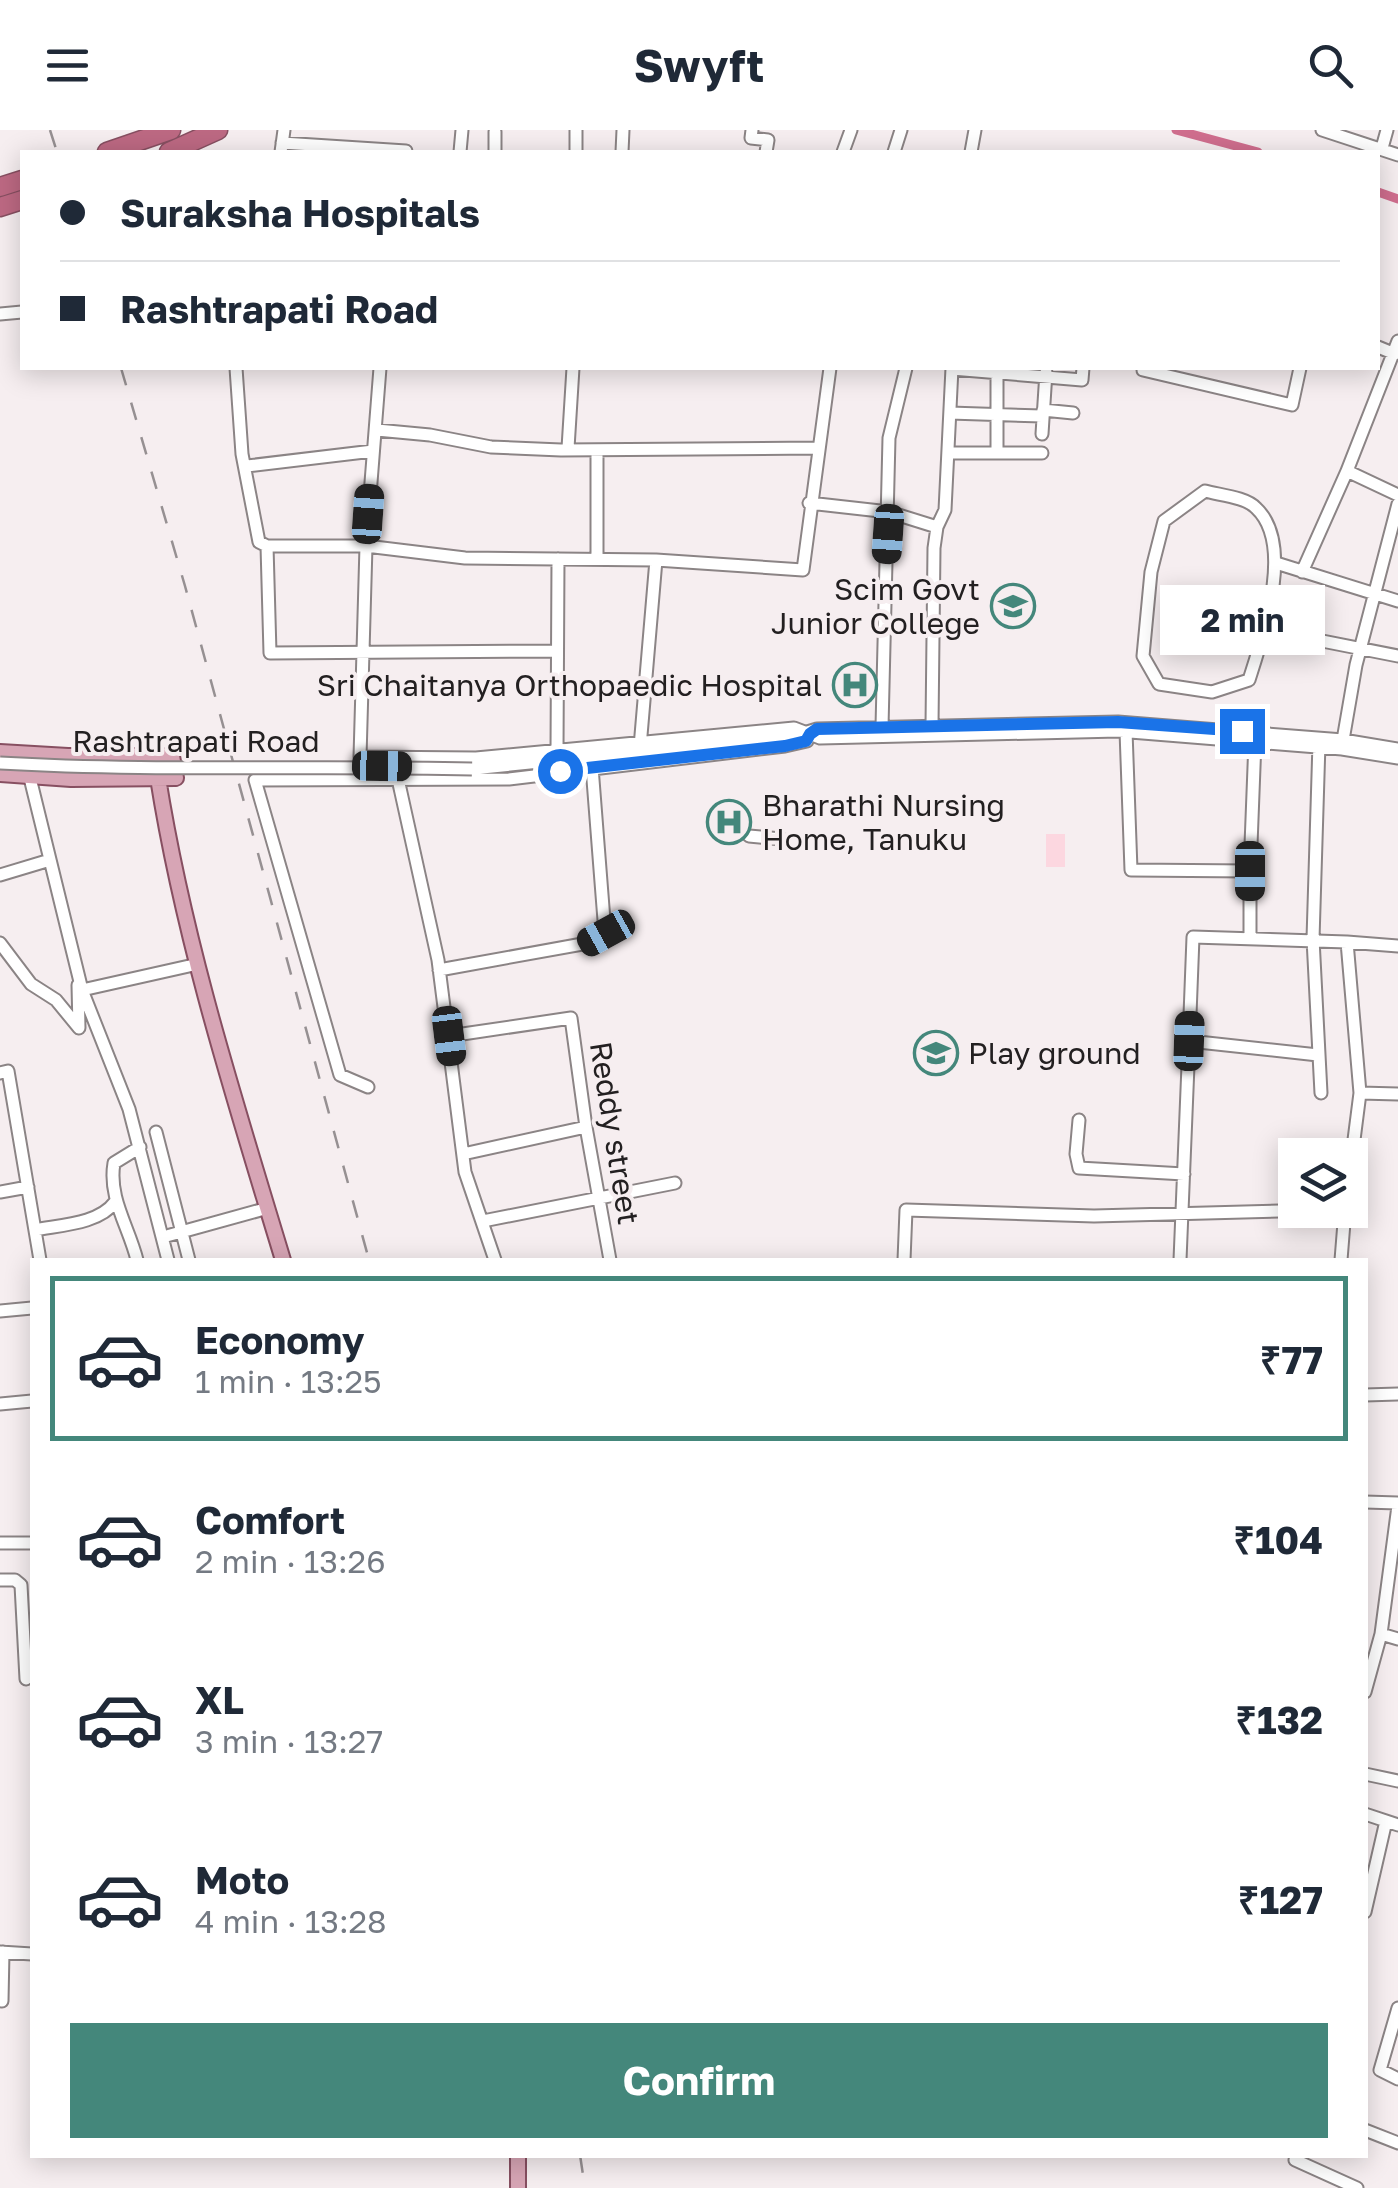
<!DOCTYPE html>
<html lang="en">
<head>
<meta charset="utf-8">
<style>
  :root { --surface:#fff; --page:#f6f6f7; --text:#1f2937; --muted:#747a83; --line:#e0e1e3; --accent:#44877b }
  body { margin:0; font-family:"Golos Text",sans-serif; background:var(--page); color:var(--text); height:100vh; display:flex; flex-direction:column; font-size:38px; white-space:nowrap }
  * { box-sizing:border-box; margin:0 }
  p { font-size:32px; color:var(--muted) }
  .icon { flex:none; width:55px; height:55px; fill:none; stroke:currentColor; stroke-width:2; stroke-linecap:round; stroke-linejoin:round }
  .map { position:relative; flex:1; overflow:hidden }
  .panel { position:absolute; left:30px; top:1128px; width:1338px; height:900px; display:flex; flex-direction:column; background:var(--surface); border-radius:0px; box-shadow:0 5px 25px #0003 }
  .panel>* { flex:none }
  .top-card { position:absolute; left:20px; top:20px; width:1360px; height:220px; border-radius:0px; box-shadow:0 5px 25px #0003; display:grid; align-content:center; height:220px; padding:0 40px; background:var(--surface) }
  .buttons { position:absolute; left:1278px; top:1008px; display:grid; gap:20px }
  .buttons a { display:grid; place-items:center; width:90px; height:90px; border-radius:0px; background:var(--surface); box-shadow:0 5px 25px #0003; font-size:50px }
  .end { position:absolute; width:45px; height:45px; margin:-22px; border:12px solid #1a73e8; background:#fff; box-shadow:0 0 0 5px #fff }
  .from { border-radius:50% }
  .bubble { position:absolute; height:70px; border-radius:0px; background:var(--surface); box-shadow:0 5px 25px #0003; font-size:32px; font-weight:700; line-height:70px; text-align:center }
  .car { position:absolute; width:30px; height:60px; margin:-30px -15px; border-radius:12px; box-shadow:0 0 8px 2px #0007; background:linear-gradient(#222 24%,#8ab4d8 0 40%,#222 0 76%,#8ab4d8 0 86%,#222 0) }
  .top-card b { display:flex; align-items:center; gap:35px; height:95px; font-size:38px }
  .top-card b+b { border-top:2px solid var(--line) }
  .top-card i { width:25px; height:25px; background:var(--text) }
  ul { padding:18px 0 0; list-style:none }
  li { display:flex; align-items:center; gap:30px; height:165px; margin:0 20px 15px; padding:0 20px; border:5px solid transparent; border-radius:0px }
  li div { flex:1 }
  li b { display:block; font-size:38px }
  li em { font-style:normal; font-weight:700 }
  li.active { border-color:var(--accent) }
  li>.icon { width:90px; height:90px; stroke-width:1.5 }
  .action { display:flex; gap:20px; margin-top:auto; padding:20px 40px }
  .action a { flex:1; height:115px; border-radius:0px; background:var(--accent); color:#fff; font-size:40px; font-weight:700; line-height:115px; text-align:center }
  header { display:flex; justify-content:space-between; align-items:center; height:130px; padding:0 40px; background:var(--surface); font-size:45px; font-weight:700 }
  .map>svg:first-child { display:block }
</style>
</head>
<body>
<header><svg class="icon" aria-label="menu" viewBox="0 0 24 24"><path d="M4 6h16M4 12h16M4 18h16"/></svg>Swyft<svg class="icon" aria-label="search" viewBox="0 0 24 24"><circle cx="10" cy="10" r="6"/><path d="M15 15l6 6"/></svg></header>
<div class="map">
<svg width="1398" height="2058" viewBox="0 0 1398 2058">
  <rect width="100%" height="100%" fill="#f6eef0"/>
  <path fill="#fcd7e0" d="M 1046,704 L 1065,704 L 1065,737 L 1046,737 Z"/>
  <g fill="none" stroke-linecap="round" stroke-linejoin="round">
    <path stroke="#d06e8e" stroke-width="9" d="M 1176,0 L 1258,22
      M 1378,62 L 1398,69"/>
    <defs>
      <path id="minor" d="M 576,0 L 576,22
        M 752,0 L 751,8 L 768,10 L 766,22
        M 1322,0 L 1398,25
        M 282,13 L 406,21
        M 1382,18 L 1387,0
        M 281,22 L 284,0
        M 460,22 L 462,0
        M 495,22 L 495,2
        M 622,22 L 623,0
        M 843,22 L 851,0
        M 894,22 L 901,0
        M 971,22 L 975,0
        M 0,184 L 22,182
        M 1398,211 L 1347,341 L 1398,365
        M 1378,217 L 1395,224
        M 236,238 L 242,324 L 259,412 L 267,416 L 366,416 L 465,428 L 656,430
        M 380,238 L 366,416 L 360,627 L 476,628 L 794,598 L 820,608 L 1118,601 L 1342,619 L 1398,628
        M 997,238 L 997,323
        M 1143,238 L 1143,240 L 1292,275 L 1300,238
        M 952,239 L 1082,250 L 1083,238
        M 1043,280 L 1073,283
        M 950,283 L 1042,286
        M 377,300 L 430,305 L 491,317 L 561,320 L 818,318
        M 1042,304 L 1046,242
        M 568,318 L 573,238
        M 597,320 L 597,428
        M 949,323 L 1042,323
        M 247,336 L 373,321
        M 1205,361 C 1219,365 1246,367 1256,378 C 1295,414 1263,506 1249,550 L 1212,562 L 1159,554 L 1143,526 L 1151,442 L 1164,391 Z
        M 809,373 L 889,382 L 937,397
        M 267,416 L 270,523 L 556,521
        M 558,429 L 557,619 L 560,625
        M 1276,433 L 1398,471
        M 1302,442 L 1347,341
        M 1302,507 L 1398,526
        M 932,595 L 934,418 L 937,397 L 945,380 L 952,238
        M 882,597 L 889,308 L 906,238
        M 1126,601 L 1131,740 L 1250,741 L 1250,807
        M 1343,610 L 1356,535 L 1398,374
        M 1319,613 L 1313,809 L 1321,963
        M 640,617 L 656,430 L 803,440 L 830,238
        M 472,639 L 794,606 L 817,599 L 1118,592 L 1343,610 L 1398,619
        M 30,648 L 82,860 L 129,979 L 168,1130
        M 398,649 L 438,830 L 465,1042 L 495,1130
        M 749,706 L 782,709
        M 1250,741 L 1255,611
        M 0,745 L 50,730
        M 1347,812 L 1398,816
        M 0,813 L 31,854 L 56,870 L 79,898 L 78,855
        M 439,840 L 588,813 L 605,803 L 592,637
        M 82,860 L 198,834
        M 449,906 L 571,888 L 586,997 L 610,1130
        M 1318,925 L 1189,911 L 1193,807 L 1347,812 L 1360,963 L 1398,964
        M 0,943 L 8,941 L 40,1130
        M 368,957 L 340,945 L 255,650 L 509,649 L 785,616 L 807,611 L 808,607
        M 1079,990 L 1076,1024 L 1079,1038 L 1184,1044
        M 156,1002 L 189,1130
        M 463,1024 L 586,997
        M 1350,1041 L 1360,963
        M 0,1062 L 28,1057
        M 483,1091 L 675,1053
        M 35,1100 C 60,1095 99,1094 115,1072
        M 163,1107 L 268,1078
        M 137,1130 C 129,1097 108,1068 114,1033 L 140,1017
        M 904,1130 L 906,1080 L 1094,1086 L 1317,1080
        M 1180,1130 L 1189,911
        M 1341,1130 L 1345,1080
        M 0,1181 L 32,1178
        M 1365,1265 L 1398,1264
        M 0,1274 L 32,1271
        M 1365,1372 L 1398,1373
        M 0,1413 L 32,1413
        M 0,1450 L 15,1450 L 21,1455 L 26,1549
        M 1381,1504 L 1398,1509
        M 1365,1562 L 1381,1504 L 1398,1376
        M 1365,1644 L 1398,1651
        M 1365,1684 L 1398,1695
        M 1365,1782 L 1386,1691
        M 0,1822 L 32,1824
        M 2,1871 L 3,1822
        M 1398,1878 L 1380,1940 L 1398,1949
        M 1365,2000 L 1398,2013
        M 1295,2030 L 1357,2058"/>
      <path id="major" d="M 0,622 L 68,626 L 172,626 L 176,648 L 71,649 L 0,644
        M 158,648 C 184,812 235,971 283,1130
        M 518,2058 L 518,2025"/>
      <path id="highway" d="M 107,22 L 171,0
        M 169,22 L 218,0
        M 0,57 L 22,50
        M 0,77 L 22,70"/>
    </defs>
    <use href="#minor" stroke="#8b8485" stroke-width="15"/>
    <use href="#major" stroke="#874f61" stroke-width="18"/>
    <use href="#highway" stroke="#874f61" stroke-width="21"/>
    <use href="#minor" stroke="#fff" stroke-width="11"/>
    <use href="#major" stroke="#d7a5b5" stroke-width="14"/>
    <use href="#highway" stroke="#bd6983" stroke-width="18"/>
    <path stroke="#969092" stroke-width="2.5" stroke-dasharray="18 18" stroke-linecap="butt" d="M 50,0 L 57,22
      M 121,238 L 185,456 L 369,1130
      M 580,2025 L 585,2058"/>
    <defs>
      <path id="minor-bridge" d="M 0,633 C 156,642 315,635 472,639"/>
    </defs>
    <use href="#minor-bridge" stroke="#8b8485" stroke-width="15" stroke-linecap="butt"/>
    <use href="#minor-bridge" stroke="#fff" stroke-width="11"/>
  </g>
  <g fill="none" stroke-linecap="round" stroke-linejoin="round">
    <path stroke="#1a73e8" stroke-width="12" d="M 560,641 L 785,616 L 806,611 L 810,604 L 817,599 L 1118,592 L 1242,601"/>
  </g>
  <defs>
    <symbol id="university-ring" viewBox="-11 -11 22 22"><circle r="9.5" fill="#f6eef0" stroke="#44877b" stroke-width="1.5"/><path d="M0-5L7-2L0 1L-7-2ZM-4 1L0 2.5L4 1V4Q0 6-4 4Z" fill="#44877b"/></symbol>
    <symbol id="hospital-ring" viewBox="-11 -11 22 22"><circle r="9.5" fill="#f6eef0" stroke="#44877b" stroke-width="1.5"/><path d="M-5-5h3v3.5h4V-5h3V5h-3V1.5h-4V5h-3Z" fill="#44877b"/></symbol>
  </defs>
  <g fill-rule="evenodd">
    <use href="#university-ring" x="988" y="451" width="50" height="50"/>
    <use href="#hospital-ring" x="830" y="530" width="50" height="50"/>
    <use href="#hospital-ring" x="704" y="667" width="50" height="50"/>
    <use href="#university-ring" x="911" y="898" width="50" height="50"/>
  </g>
  <g text-anchor="middle" dominant-baseline="central" stroke-width="8" stroke-linejoin="round" paint-order="stroke">
    <g font-size="30" fill="#232021" stroke="#f6eef0" text-anchor="end">
      <text x="980" y="459">Scim Govt<tspan x="980" dy="34">Junior College</tspan></text>
      <text x="822" y="555">Sri Chaitanya Orthopaedic Hospital</text>
      <text x="762" y="675" text-anchor="start">Bharathi Nursing<tspan x="762" dy="34">Home, Tanuku</tspan></text>
      <text x="968" y="923" text-anchor="start">Play ground</text>
    </g>
    <g font-size="30" fill="#232021" stroke="#f6eef0">
      <text x="196" y="611">Rashtrapati Road</text>
      <text transform="translate(615 1003) rotate(81)">Reddy street</text>
    </g>
  </g>
</svg>
<div class="buttons">
<a><svg class="icon" aria-label="layers" viewBox="0 0 24 24"><path d="M12 4l9 5-9 5-9-5zM3 14l9 5 9-5"/></svg></a>
</div>
<i class="end from" style="left:560px;top:641px"></i>
<i class="end" style="left:1242px;top:601px"></i>
<div class="bubble" style="left:1160px;top:455px;width:165px">2 min</div>
<i class="car" style="left:368px;top:384px;rotate:4deg"></i>
<i class="car" style="left:888px;top:404px;rotate:184deg"></i>
<i class="car" style="left:382px;top:636px;rotate:91deg"></i>
<i class="car" style="left:1250px;top:741px;rotate:180deg"></i>
<i class="car" style="left:606px;top:803px;rotate:241deg"></i>
<i class="car" style="left:449px;top:906px;rotate:173deg"></i>
<i class="car" style="left:1189px;top:911px;rotate:2deg"></i>
<div class="top-card">
<b><i class="from"></i>Suraksha Hospitals</b>
<b><i></i>Rashtrapati Road</b>
</div>
<section class="panel">
<ul>
<li class="active"><svg class="icon" aria-label="car" viewBox="0 0 24 24"><path d="M5 17H2v-5l4-1 3-4h7l3 4 3 1v5h-3M9 17h6M6 11h13"/><circle cx="7" cy="17" r="2"/><circle cx="17" cy="17" r="2"/></svg><div><b>Economy</b><p>1 min · 13:25</p></div><em>₹77</em></li>
<li><svg class="icon" aria-label="car" viewBox="0 0 24 24"><path d="M5 17H2v-5l4-1 3-4h7l3 4 3 1v5h-3M9 17h6M6 11h13"/><circle cx="7" cy="17" r="2"/><circle cx="17" cy="17" r="2"/></svg><div><b>Comfort</b><p>2 min · 13:26</p></div><em>₹104</em></li>
<li><svg class="icon" aria-label="car" viewBox="0 0 24 24"><path d="M5 17H2v-5l4-1 3-4h7l3 4 3 1v5h-3M9 17h6M6 11h13"/><circle cx="7" cy="17" r="2"/><circle cx="17" cy="17" r="2"/></svg><div><b>XL</b><p>3 min · 13:27</p></div><em>₹132</em></li>
<li><svg class="icon" aria-label="car" viewBox="0 0 24 24"><path d="M5 17H2v-5l4-1 3-4h7l3 4 3 1v5h-3M9 17h6M6 11h13"/><circle cx="7" cy="17" r="2"/><circle cx="17" cy="17" r="2"/></svg><div><b>Moto</b><p>4 min · 13:28</p></div><em>₹127</em></li>
</ul>
<div class="action"><a>Confirm</a></div>
</section>
</div>
</body>
</html>
